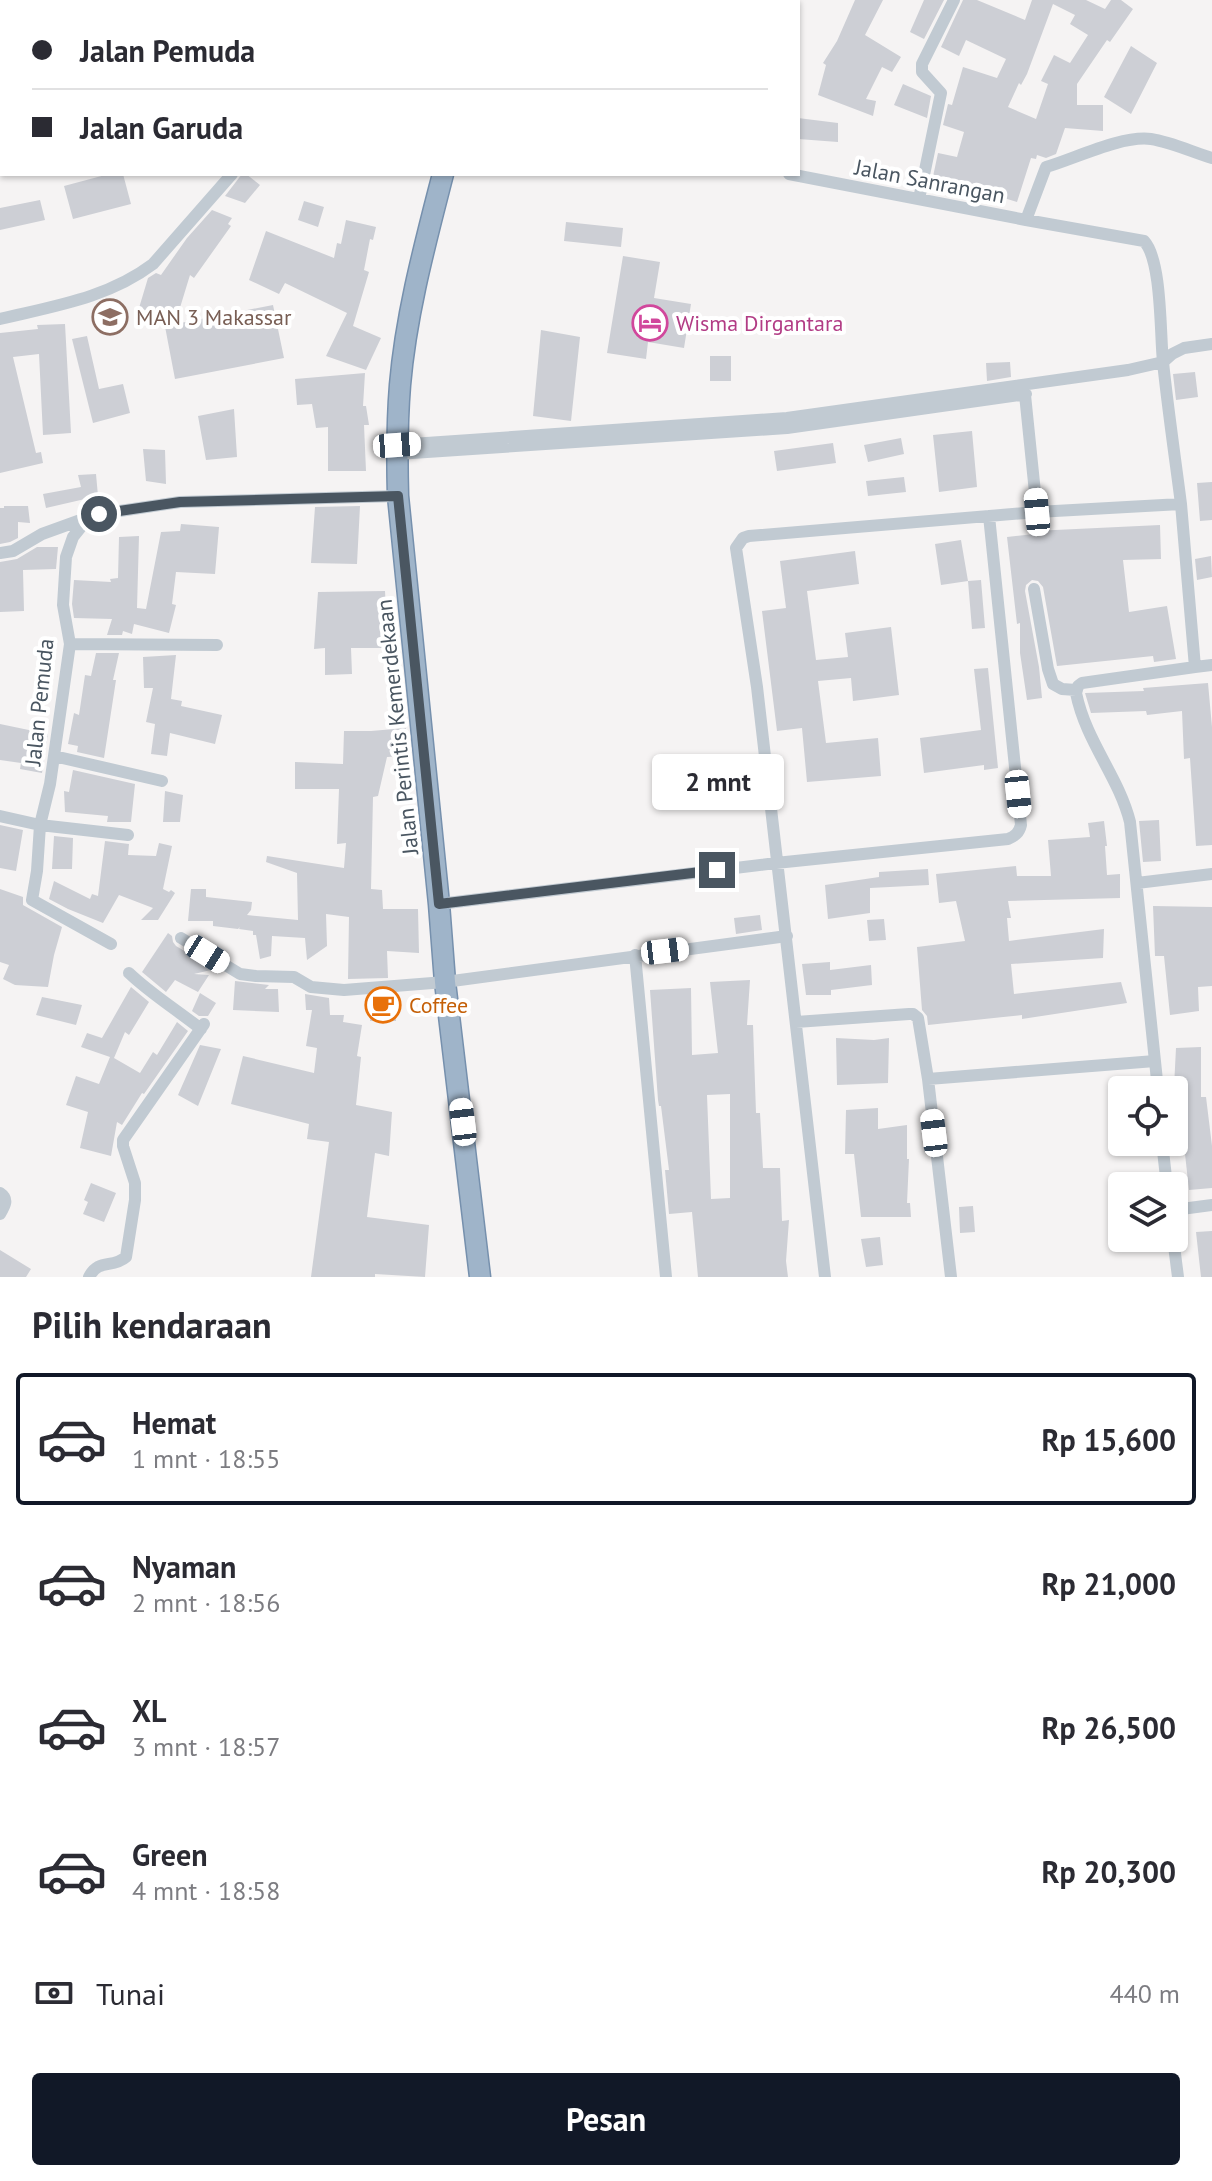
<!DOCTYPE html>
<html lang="id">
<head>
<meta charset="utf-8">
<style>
  :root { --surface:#fff; --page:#f2f2f3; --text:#2b2b33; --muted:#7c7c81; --line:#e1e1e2; --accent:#111827 }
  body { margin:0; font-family:"PT Sans",sans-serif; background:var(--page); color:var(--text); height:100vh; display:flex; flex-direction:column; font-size:30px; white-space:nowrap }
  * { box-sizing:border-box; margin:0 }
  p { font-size:26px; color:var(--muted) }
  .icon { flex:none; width:44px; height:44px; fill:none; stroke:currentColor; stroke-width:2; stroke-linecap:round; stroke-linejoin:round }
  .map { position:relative; height:1277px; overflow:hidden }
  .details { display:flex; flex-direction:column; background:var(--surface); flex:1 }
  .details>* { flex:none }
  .guide { position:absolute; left:0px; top:0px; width:800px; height:176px; box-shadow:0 2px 6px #0004; display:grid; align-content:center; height:176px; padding:0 32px; background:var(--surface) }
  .tools { position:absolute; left:1108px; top:1076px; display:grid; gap:16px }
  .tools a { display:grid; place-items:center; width:80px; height:80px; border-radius:8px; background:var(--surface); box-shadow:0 2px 6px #0004; font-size:40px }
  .end { position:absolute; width:36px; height:36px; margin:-18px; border:10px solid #4a5661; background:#fff; box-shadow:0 0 0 4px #fff }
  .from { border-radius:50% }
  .bubble { position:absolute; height:56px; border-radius:8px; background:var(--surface); box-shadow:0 2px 6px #0004; font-size:26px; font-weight:600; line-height:56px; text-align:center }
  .car { position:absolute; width:24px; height:48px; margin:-24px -12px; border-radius:10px; box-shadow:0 0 6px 2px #0007; background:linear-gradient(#fff 24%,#345 0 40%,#fff 0 76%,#345 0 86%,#fff 0) }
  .guide b { display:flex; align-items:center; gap:28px; height:76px; font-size:30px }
  .guide b+b { border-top:2px solid var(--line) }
  .guide i { width:20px; height:20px; background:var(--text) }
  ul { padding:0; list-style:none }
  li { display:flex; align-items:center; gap:24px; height:132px; margin:0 16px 12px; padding:0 16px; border:4px solid transparent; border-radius:8px }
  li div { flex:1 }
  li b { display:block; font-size:30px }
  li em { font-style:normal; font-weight:600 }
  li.on { border-color:var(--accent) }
  li>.icon { width:72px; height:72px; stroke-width:1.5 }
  h2 { padding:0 32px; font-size:36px; line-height:96px }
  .pay { display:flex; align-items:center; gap:20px; height:88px; padding:0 32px; font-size:30px }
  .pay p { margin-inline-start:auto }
  .primary-button { display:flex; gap:16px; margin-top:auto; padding:16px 32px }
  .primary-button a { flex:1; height:92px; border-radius:8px; background:var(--accent); color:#fff; font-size:32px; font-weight:600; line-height:92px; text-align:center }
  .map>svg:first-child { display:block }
</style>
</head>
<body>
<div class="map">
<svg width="1212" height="1277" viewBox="0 0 1212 1277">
  <rect width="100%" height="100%" fill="#f5f3f3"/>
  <path fill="#cdcfd5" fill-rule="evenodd" d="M 855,0 L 883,0 L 865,35 L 901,57 L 892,72 L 882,67 L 866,99 L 876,101 L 873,116 L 818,95 L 826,65 L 823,63 L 837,41 Z
    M 924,0 L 944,0 L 924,39 L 910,32 Z
    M 963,0 L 977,0 L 1025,20 L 1032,0 L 1086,0 L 1105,9 L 1111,0 L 1121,0 L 1133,9 L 1110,42 L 1107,40 L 1077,84 L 1077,105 L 1103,105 L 1103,131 L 1065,128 L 1056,154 L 1046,158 L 1037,155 L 1036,159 L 1031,158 L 1017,202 L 949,181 L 947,189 L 931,186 L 938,153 L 957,157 L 964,132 L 943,125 L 948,104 L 952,105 L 963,67 L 997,78 L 1006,59 L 966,40 L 959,56 L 941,47 ZM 1053,4 L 1075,15 L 1070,24 L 1088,35 L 1070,63 L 1054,55 L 1041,81 L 1048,84 L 1036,119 L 1008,107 L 1019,83 L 1021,85 L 1027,74 Z
    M 1131,46 L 1157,63 L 1131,114 L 1104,97 Z
    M 903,84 L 931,96 L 927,118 L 894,105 Z
    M 798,118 L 838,123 L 838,142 L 798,139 Z
    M 109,174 L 123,174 L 131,204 L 73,219 L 64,186 Z
    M 242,174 L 246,174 L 260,185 L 245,203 L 225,196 Z
    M 40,200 L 45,220 L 0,230 L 0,208 Z
    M 304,201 L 324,207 L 318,227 L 298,220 Z
    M 212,210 L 232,218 L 228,224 L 231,226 L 194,278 L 190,275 L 175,324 L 273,305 L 284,358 L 175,379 L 163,316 L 139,308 L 148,278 L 156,273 L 161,275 L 187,238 Z
    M 346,220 L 376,227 L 373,240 L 370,239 L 364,270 L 369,272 L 353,326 L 381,338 L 366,370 L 326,356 L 347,313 L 285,283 L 279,294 L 249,280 L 266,231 L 334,258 L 337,243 L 341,244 Z
    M 566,222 L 623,228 L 621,247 L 564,241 Z
    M 623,256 L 660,262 L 654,298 L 691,304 L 684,348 L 648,342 L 646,359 L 607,353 Z
    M 119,302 L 123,329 L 101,332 L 96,306 Z
    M 65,324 L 71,433 L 43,435 L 39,354 L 13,357 L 36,453 L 41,452 L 43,463 L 0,473 L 0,333 L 38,329 L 37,325 Z
    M 541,330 L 580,337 L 571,421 L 533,416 Z
    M 87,336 L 99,389 L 123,384 L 130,413 L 93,423 L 72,339 Z
    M 710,356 L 731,356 L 731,381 L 710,381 Z
    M 1010,362 L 1011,377 L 987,381 L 986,363 Z
    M 1195,372 L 1198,397 L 1176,400 L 1173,374 Z
    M 365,373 L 363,406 L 366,406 L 369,425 L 364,425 L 366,471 L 328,471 L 328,427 L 316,428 L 312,404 L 297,405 L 295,379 Z
    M 234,409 L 237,457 L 206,460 L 198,416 Z
    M 972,431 L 977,487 L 939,492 L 933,435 Z
    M 901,438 L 904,454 L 868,462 L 864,445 Z
    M 833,443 L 836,463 L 777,471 L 774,451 Z
    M 143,449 L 165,450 L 166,484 L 146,481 Z
    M 96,474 L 98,496 L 46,508 L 43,494 L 81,487 L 78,475 Z
    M 904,477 L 906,492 L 868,496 L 866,481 Z
    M 1212,482 L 1212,520 L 1200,521 L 1197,483 Z
    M 4,506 L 28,506 L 30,523 L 18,522 L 18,538 L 10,542 L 0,544 L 0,508 L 4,508 Z
    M 360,506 L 357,564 L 311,563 L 315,507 Z
    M 181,524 L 219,527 L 215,574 L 176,572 L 172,604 L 176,605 L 169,633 L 134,624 L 132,634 L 123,631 L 122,635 L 107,635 L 112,619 L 74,618 L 72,604 L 74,580 L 111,582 L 110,579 L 118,578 L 119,537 L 139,536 L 137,608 L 146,609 L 161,532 L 180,531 Z
    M 1160,525 L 1161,559 L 1123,560 L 1129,612 L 1167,606 L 1176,659 L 1154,662 L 1153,656 L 1057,666 L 1043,587 L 1038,581 L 1032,580 L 1026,585 L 1025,591 L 1039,667 L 1042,698 L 1027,700 L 1020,653 L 1020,623 L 1017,624 L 1007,537 L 1034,534 L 1034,531 Z
    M 961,540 L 968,581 L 941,585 L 935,544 Z
    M 37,547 L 58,547 L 56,569 L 23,570 L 24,611 L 0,612 L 0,562 L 17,559 Z
    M 855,551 L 859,584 L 807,591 L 816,660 L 848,657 L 845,633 L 891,627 L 899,695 L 853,701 L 851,678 L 818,681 L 826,743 L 878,738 L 881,776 L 807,782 L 802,728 L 777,731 L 762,611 L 786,608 L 780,561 Z
    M 1211,556 L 1212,577 L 1197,580 L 1195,559 Z
    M 981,580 L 985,628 L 972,629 L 968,581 Z
    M 385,591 L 388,648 L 351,648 L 352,674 L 325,675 L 325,648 L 314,649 L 318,592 Z
    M 96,653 L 119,653 L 113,680 L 116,680 L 104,758 L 77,752 L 78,746 L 68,744 L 74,713 L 79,715 L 85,675 L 91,676 Z
    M 176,655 L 171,699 L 182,701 L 181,706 L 222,715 L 215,744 L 170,733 L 167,756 L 151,754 L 155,724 L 146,722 L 153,688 L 144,688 L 143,657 Z
    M 988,668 L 998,768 L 984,770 L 984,765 L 924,773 L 920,738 L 981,730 L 974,669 Z
    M 1208,683 L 1212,727 L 1212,845 L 1196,846 L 1190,758 L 1184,759 L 1182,711 L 1147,715 L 1146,711 L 1091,713 L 1085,693 L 1144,691 L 1143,688 Z
    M 0,724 L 48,734 L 42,773 L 20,769 L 21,763 L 0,760 Z
    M 406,728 L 406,756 L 387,757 L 378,796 L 373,797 L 371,889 L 382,890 L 383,909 L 418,909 L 419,953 L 387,951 L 388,978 L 348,979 L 349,917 L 326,914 L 327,946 L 307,960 L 305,938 L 272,936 L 271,956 L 260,959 L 256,935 L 253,935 L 253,931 L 239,929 L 240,927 L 238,929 L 213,926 L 213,921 L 188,921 L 191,889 L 206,889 L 206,897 L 252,902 L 251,910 L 247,915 L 298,920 L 297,873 L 266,862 L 267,856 L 344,868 L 346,843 L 337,844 L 339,789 L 295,789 L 295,762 L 343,764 L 344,731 L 371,731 Z
    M 73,770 L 135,784 L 131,822 L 107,822 L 108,816 L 65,812 L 64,791 L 69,792 Z
    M 165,791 L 183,795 L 180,822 L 163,822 Z
    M 1159,820 L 1161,861 L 1143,862 L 1139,821 Z
    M 1104,821 L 1107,846 L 1105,846 L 1107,875 L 1120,874 L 1120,898 L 1008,901 L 1011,918 L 1007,918 L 1009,941 L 1104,929 L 1103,958 L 1011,964 L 1014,994 L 1121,982 L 1127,1003 L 1022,1019 L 1022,1015 L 928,1025 L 927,1016 L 922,1010 L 917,947 L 965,941 L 956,901 L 939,903 L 936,874 L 1016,866 L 1017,876 L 1051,876 L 1048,840 L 1090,837 L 1088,823 Z
    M 0,825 L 23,830 L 16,871 L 0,868 Z
    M 54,836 L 73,838 L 72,869 L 52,869 Z
    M 105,841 L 129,844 L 128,855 L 156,856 L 159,843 L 172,846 L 163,889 L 169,892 L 171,890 L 175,893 L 158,920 L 141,920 L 153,908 L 119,895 L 103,923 L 68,909 L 49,899 L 54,881 L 90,899 L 92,894 L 98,896 Z
    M 928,869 L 929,885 L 870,888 L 870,913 L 828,919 L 825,885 L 879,877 L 879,872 Z
    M 0,889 L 23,897 L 23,905 L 62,927 L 54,955 L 48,987 L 15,985 L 3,979 L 9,965 L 0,962 Z
    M 1153,906 L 1212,907 L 1212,986 L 1198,987 L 1199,1011 L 1170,1015 L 1164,956 L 1155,956 Z
    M 760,915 L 762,930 L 736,934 L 734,918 Z
    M 884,919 L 886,940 L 869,941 L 867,920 Z
    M 168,933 L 172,936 L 173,942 L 176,946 L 215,969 L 194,974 L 209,975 L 198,992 L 175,980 L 166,992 L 142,972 Z
    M 830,962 L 830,970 L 871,965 L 872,985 L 831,990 L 831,995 L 806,995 L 802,964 Z
    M 750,980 L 747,1025 L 753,1025 L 756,1113 L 760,1113 L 763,1168 L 780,1168 L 782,1221 L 789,1220 L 786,1261 L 788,1277 L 698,1277 L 692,1212 L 669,1214 L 665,1170 L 669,1170 L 661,1106 L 659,1106 L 658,1100 L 650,990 L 691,988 L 692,1055 L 718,1053 L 710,982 ZM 730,1094 L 730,1198 L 711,1199 L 707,1095 Z
    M 235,981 L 269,985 L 265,989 L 278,989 L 279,1012 L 233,1010 Z
    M 131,987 L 149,1002 L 129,1035 L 125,1032 L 114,1058 L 140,1073 L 153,1052 L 157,1055 L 177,1022 L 188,1031 L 144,1094 L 142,1093 L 122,1125 L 117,1122 L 111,1156 L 80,1148 L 88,1112 L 66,1105 L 76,1076 L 99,1084 L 110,1057 L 81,1047 L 87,1033 L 102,1038 Z
    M 200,993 L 216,1003 L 208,1016 L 199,1016 L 192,1011 Z
    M 305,994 L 329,998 L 330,1015 L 344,1015 L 343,1022 L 362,1025 L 357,1056 L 361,1057 L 356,1105 L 392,1112 L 389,1156 L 375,1153 L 367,1217 L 429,1225 L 425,1277 L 375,1274 L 375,1277 L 311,1277 L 329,1142 L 307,1139 L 309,1124 L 231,1104 L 243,1056 L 314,1073 L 317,1048 L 306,1046 L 312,1010 L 306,1010 Z
    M 396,995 L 396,1021 L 370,1021 L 370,997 Z
    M 42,997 L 82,1005 L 76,1025 L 36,1015 Z
    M 836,1038 L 874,1040 L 889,1038 L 888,1083 L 837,1085 Z
    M 200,1045 L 221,1049 L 198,1106 L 178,1095 Z
    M 1201,1047 L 1201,1097 L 1206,1097 L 1212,1146 L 1212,1188 L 1189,1190 L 1184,1145 L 1174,1087 L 1176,1048 Z
    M 878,1108 L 878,1129 L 907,1125 L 907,1159 L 909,1159 L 907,1203 L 910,1203 L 911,1217 L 861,1217 L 854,1154 L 845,1154 L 846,1110 Z
    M 91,1183 L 116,1193 L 104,1222 L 83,1214 L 88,1202 L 84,1200 Z
    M 973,1206 L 975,1232 L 960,1233 L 959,1207 Z
    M 1212,1231 L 1212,1277 L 1201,1277 L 1196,1232 Z
    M 880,1237 L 883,1265 L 866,1267 L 861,1239 Z
    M 0,1250 L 31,1269 L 26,1277 L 0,1277 Z"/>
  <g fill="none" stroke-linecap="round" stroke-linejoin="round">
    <defs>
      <path id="trunk" d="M 480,0 L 481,2
        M 443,174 C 425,244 406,314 400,385 C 397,422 397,460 398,496 L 439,904 L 445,982 L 480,1277"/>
    </defs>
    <use href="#trunk" stroke="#7690ad" stroke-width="23"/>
    <path stroke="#c1cad2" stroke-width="12" d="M 789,174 L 1026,220 L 1046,167 C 1074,159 1122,135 1151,139 C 1171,142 1192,152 1212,158
      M 919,199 L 941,93 L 922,72 L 922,64 L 954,0
      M 1026,220 L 1144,241 C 1162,260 1160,334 1163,362 C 1168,410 1175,457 1181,504 L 1037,512
      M 0,319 C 54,306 108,298 153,264 L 232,174
      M 397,445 L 787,418 L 1128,370 L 1163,362 L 1172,354 L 1184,348 L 1212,344
      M 397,454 L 787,428 L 1026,394
      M 1181,504 L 1195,667 L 1212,665
      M 0,553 L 13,551 L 42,534 L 89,517
      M 1034,589 L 1048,669 L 1053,684 L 1062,689 L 1076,690
      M 70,644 L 217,645
      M 54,756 L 162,781
      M 0,816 L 40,825 L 128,835
      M 1137,883 L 1212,874
      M 439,904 L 776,863 L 1008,839 C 1015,836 1019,833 1021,825 L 989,516
      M 181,938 L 240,974 L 256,976 L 294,977 L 311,987 L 344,990 L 445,982 L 787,936
      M 111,944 L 32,900 L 37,871 L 40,825 L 50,784 L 70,644 L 63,605 L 66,557 L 73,537 L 89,517 L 93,515 L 180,502 L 398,496
      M 635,955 L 666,1277
      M 129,973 C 151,994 177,1010 201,1029
      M 796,1022 L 909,1014 L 913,1014 L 918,1018 L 928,1079 L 951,1277
      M 928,1079 L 1155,1061
      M 1158,1090 L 1130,822 C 1119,777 1086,742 1076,693 L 1078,686 L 1082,683 L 1195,667
      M 1162,1142 L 1167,1186
      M 0,1193 C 9,1199 5,1206 0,1214
      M 1174,1210 L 1212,1205
      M 1173,1238 L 1178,1277
      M 89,1277 C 99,1258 112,1269 126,1257 L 135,1200 L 135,1183 L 123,1146 L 123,1140 L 204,1024
      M 825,1277 L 757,687 L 736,548 L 743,538 L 749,536 L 1037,512 L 1024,385"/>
    <use href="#trunk" stroke="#9fb4c9" stroke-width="20"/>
  </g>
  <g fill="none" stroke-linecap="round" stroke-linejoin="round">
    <path stroke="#4a5661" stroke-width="10" d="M 99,514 L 180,502 L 398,496 L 439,904 L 717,870"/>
  </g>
  <defs>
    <symbol id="school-ring" viewBox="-11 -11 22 22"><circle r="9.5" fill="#fff" stroke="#8d6e63" stroke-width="1.5"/><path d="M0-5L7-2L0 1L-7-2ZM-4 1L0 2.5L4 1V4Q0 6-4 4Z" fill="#8d6e63"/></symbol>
    <symbol id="hotel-ring" viewBox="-11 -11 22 22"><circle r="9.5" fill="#fff" stroke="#d1479c" stroke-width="1.5"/><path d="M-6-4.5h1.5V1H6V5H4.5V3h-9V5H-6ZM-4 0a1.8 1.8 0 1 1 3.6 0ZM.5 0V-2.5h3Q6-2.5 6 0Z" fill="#d1479c"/></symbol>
    <symbol id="cafe-ring" viewBox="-11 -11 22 22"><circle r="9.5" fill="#fff" stroke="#e8710a" stroke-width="1.5"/><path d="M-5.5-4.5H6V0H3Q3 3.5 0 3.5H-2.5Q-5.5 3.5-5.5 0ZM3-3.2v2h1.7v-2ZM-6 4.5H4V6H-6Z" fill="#e8710a"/></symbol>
  </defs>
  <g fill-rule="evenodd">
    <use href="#school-ring" x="90" y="297" width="40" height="40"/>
    <use href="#hotel-ring" x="630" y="303" width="40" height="40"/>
    <use href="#cafe-ring" x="363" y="985" width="40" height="40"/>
  </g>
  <g text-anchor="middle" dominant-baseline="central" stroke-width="8" stroke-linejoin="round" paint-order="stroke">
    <g font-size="22" fill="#4a5661" stroke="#fff">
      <text transform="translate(930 181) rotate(11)">Jalan Sanrangan</text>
      <text transform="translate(39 702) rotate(-84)">Jalan Pemuda</text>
      <text transform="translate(397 727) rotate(-96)">Jalan Perintis Kemerdekaan</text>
    </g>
    <g font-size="22" fill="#785e54" stroke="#fff" text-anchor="start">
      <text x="136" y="317">MAN 3 Makassar</text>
    </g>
    <g font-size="22" fill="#b23c85" stroke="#fff" text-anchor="start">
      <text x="676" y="323">Wisma Dirgantara</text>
    </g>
    <g font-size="22" fill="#c56008" stroke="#fff" text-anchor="start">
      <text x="409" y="1005">Coffee</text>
    </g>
  </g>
</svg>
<div class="tools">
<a><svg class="icon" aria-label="locate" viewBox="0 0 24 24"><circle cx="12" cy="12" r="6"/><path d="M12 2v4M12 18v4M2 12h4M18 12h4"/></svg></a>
<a><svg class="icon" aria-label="layers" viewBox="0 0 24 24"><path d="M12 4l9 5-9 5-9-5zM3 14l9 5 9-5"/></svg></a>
</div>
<i class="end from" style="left:99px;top:514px"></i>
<i class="end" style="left:717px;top:870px"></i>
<div class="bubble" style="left:652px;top:754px;width:132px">2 mnt</div>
<i class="car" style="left:397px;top:445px;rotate:86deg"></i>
<i class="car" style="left:1037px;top:512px;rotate:355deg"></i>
<i class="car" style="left:1018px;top:794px;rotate:174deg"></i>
<i class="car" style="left:665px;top:951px;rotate:83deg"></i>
<i class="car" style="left:207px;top:954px;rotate:122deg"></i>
<i class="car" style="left:463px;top:1122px;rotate:353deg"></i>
<i class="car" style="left:934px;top:1133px;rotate:353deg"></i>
<div class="guide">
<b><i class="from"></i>Jalan Pemuda</b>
<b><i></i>Jalan Garuda</b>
</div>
</div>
<section class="details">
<h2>Pilih kendaraan</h2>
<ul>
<li class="on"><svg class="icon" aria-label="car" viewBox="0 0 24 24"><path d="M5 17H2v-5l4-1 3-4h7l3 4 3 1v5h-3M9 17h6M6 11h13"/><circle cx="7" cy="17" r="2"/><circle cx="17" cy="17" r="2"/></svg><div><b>Hemat</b><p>1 mnt · 18:55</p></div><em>Rp 15,600</em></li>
<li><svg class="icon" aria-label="car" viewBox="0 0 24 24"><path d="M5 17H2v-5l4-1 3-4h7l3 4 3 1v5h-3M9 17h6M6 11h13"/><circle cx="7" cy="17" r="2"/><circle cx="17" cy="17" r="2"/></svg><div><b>Nyaman</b><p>2 mnt · 18:56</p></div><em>Rp 21,000</em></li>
<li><svg class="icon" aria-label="car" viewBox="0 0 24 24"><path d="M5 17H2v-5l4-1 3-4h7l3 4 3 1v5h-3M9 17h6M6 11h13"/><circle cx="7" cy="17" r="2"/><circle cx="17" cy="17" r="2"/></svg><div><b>XL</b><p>3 mnt · 18:57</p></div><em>Rp 26,500</em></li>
<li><svg class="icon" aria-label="car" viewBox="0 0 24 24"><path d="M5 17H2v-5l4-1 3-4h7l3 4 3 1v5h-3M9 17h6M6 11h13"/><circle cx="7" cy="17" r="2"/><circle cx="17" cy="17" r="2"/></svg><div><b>Green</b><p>4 mnt · 18:58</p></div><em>Rp 20,300</em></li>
</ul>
<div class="pay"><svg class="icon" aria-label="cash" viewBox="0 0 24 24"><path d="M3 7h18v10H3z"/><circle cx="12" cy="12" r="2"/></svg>Tunai<p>440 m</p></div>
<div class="primary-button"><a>Pesan</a></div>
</section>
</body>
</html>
